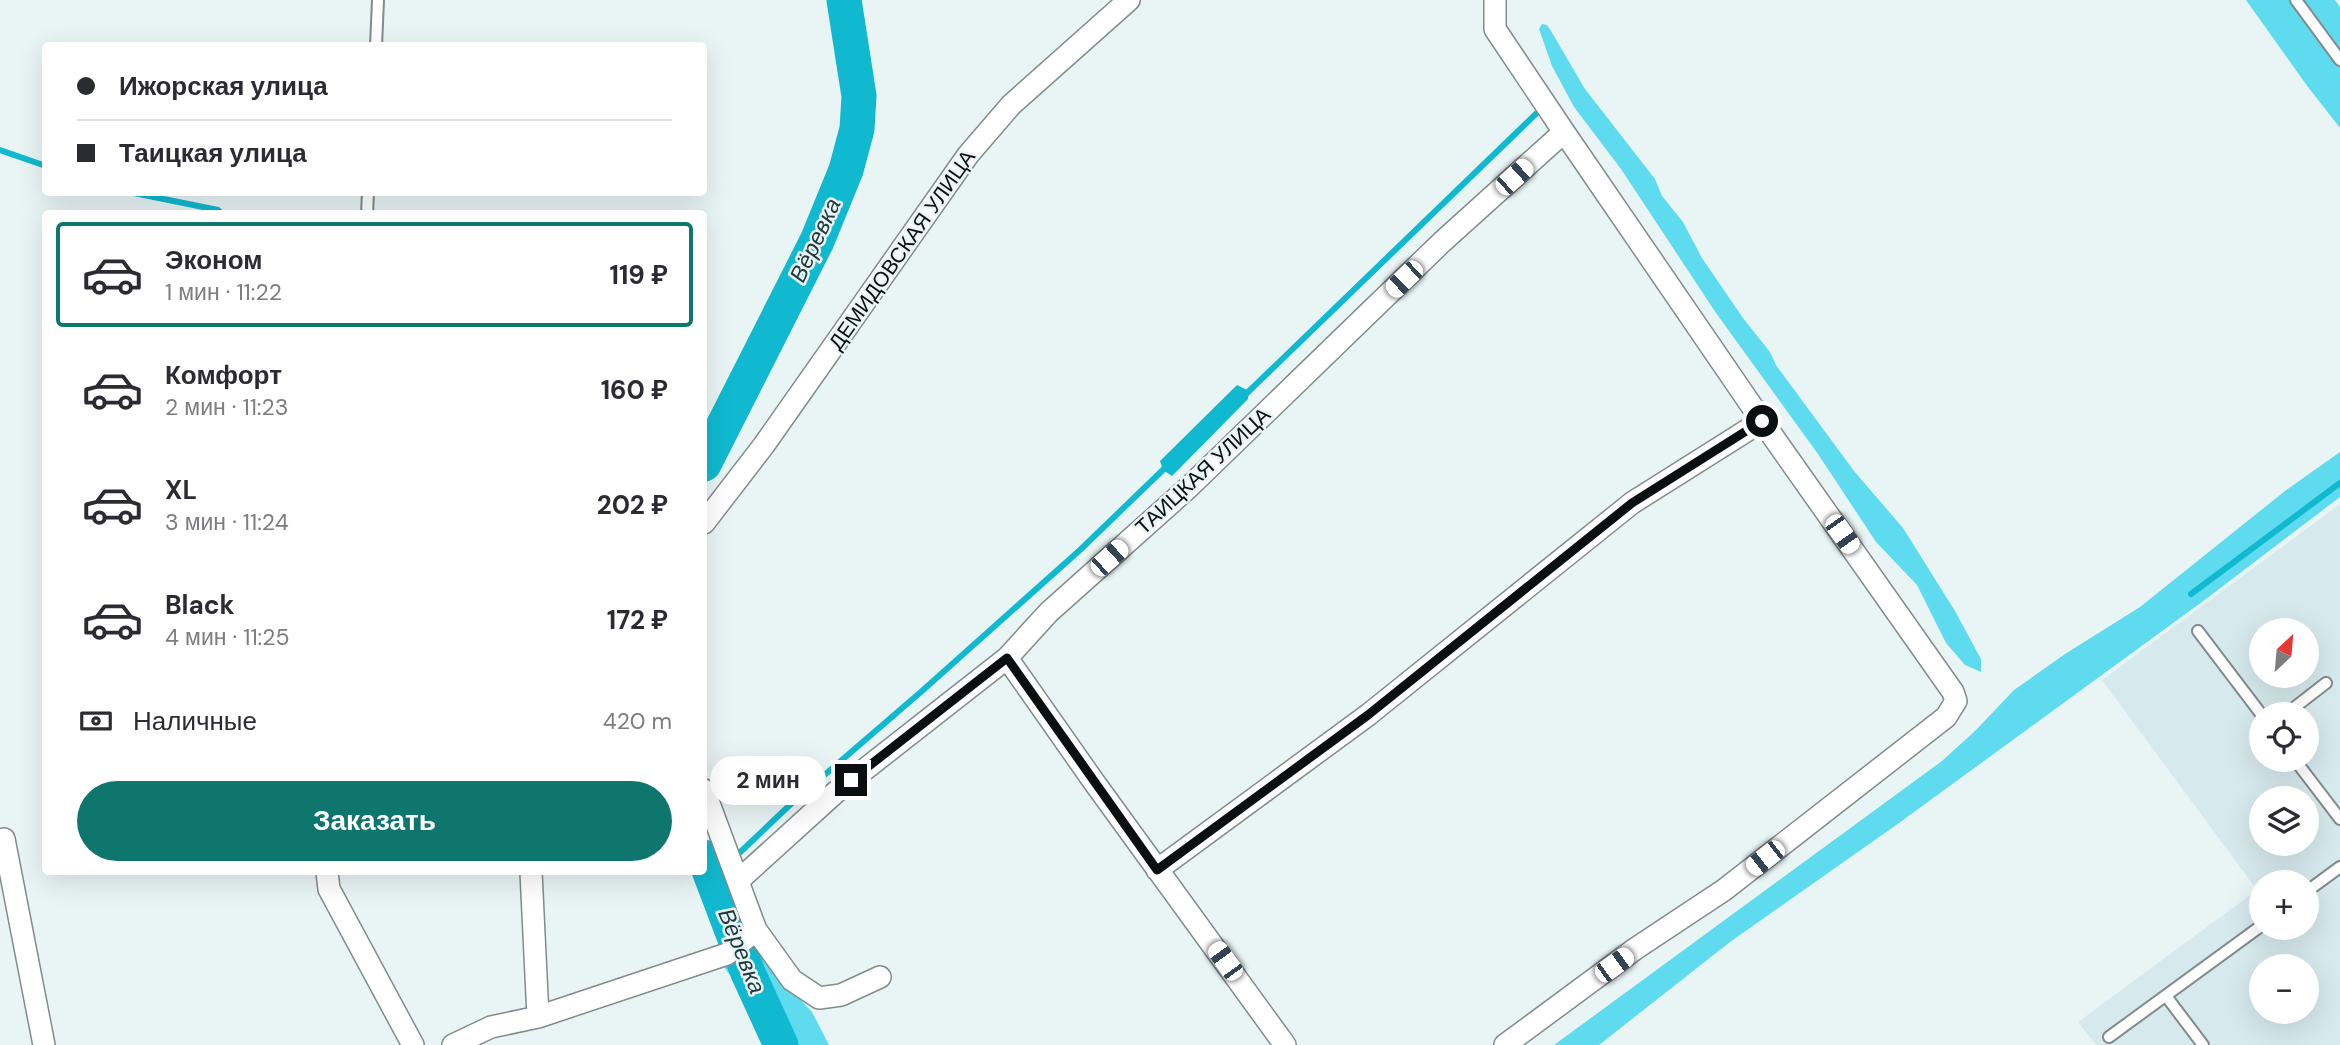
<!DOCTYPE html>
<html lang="ru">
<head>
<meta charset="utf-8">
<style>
  :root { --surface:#fff; --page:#f7f7f7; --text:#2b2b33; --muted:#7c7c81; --line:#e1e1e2; --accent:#0f766e }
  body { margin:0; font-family:"DM Sans",sans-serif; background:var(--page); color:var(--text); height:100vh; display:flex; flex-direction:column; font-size:26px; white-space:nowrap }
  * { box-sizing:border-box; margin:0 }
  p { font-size:23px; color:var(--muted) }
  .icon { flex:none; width:38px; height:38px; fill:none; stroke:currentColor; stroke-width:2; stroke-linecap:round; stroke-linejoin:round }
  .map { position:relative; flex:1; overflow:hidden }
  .details { position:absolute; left:42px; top:210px; width:665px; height:665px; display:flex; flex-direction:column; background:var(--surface); border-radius:7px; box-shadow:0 7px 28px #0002 }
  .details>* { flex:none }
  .guide { position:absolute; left:42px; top:42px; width:665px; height:154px; border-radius:7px; box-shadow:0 7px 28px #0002; display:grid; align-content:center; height:154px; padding:0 35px; background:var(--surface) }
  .needle { width:46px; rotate:26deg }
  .fabs { position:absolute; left:2249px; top:618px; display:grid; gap:14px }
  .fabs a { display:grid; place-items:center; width:70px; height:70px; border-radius:50%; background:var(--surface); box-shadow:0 7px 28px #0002; font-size:35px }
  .end { position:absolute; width:32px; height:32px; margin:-16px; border:9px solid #0c0f10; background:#fff; box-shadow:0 0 0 4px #fff }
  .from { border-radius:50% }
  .bubble { position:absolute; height:49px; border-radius:24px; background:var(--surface); box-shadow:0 7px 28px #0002; font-size:23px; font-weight:700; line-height:49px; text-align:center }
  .car { position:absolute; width:21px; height:42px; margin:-21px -10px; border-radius:9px; box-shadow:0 0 5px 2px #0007; background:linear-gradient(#fff 24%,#345 0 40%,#fff 0 76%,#345 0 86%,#fff 0) }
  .guide b { display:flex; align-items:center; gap:24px; height:66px; font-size:26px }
  .guide b+b { border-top:2px solid var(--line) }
  .guide i { width:18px; height:18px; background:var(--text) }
  ul { padding:12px 0 0; list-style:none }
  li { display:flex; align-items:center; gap:21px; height:105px; margin:0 14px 10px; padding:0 21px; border:4px solid transparent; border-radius:7px }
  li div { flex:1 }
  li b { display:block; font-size:26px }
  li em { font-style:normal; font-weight:700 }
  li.selected { border-color:var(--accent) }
  li>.icon { width:63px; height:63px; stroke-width:1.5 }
  .pay { display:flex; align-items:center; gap:18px; height:77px; padding:0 35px; font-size:26px }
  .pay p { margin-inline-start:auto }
  .cta { display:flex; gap:14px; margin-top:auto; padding:14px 35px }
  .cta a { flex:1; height:80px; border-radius:42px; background:var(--accent); color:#fff; font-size:28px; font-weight:700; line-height:80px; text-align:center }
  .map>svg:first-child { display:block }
</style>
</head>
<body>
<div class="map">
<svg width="2340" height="1045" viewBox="0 0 2340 1045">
  <rect width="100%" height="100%" fill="#e9f4f5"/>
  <path fill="#d6e9ec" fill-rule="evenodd" d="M 2340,504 L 2340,1045 L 2096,1045 L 2078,1022 L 2257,890 L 2102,680 ZM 2261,630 L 2306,630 L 2306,676 L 2261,676 ZM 2261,714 L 2306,714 L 2306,760 L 2261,760 ZM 2261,798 L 2306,798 L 2306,844 L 2261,844 ZM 2261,882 L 2306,882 L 2306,928 L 2261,928 ZM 2261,966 L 2306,966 L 2306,1012 L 2261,1012 Z"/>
  <path fill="#5edbef" d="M 2246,0 L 2335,0 L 2340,7 L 2340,128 L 2308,87 Z
    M 1542,24 L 1547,25 L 1551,31 L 1585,89 L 1655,179 L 1662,196 L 1683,222 L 1702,258 L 1743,318 L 1770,352 L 1776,365 L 1854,471 L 1903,528 L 1955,611 L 1981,659 L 1981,672 L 1965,665 L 1946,643 L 1917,585 L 1876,542 L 1818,454 L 1716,313 L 1621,169 L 1574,107 L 1552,66 L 1539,29 Z
    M 2340,452 L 2340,497 L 2206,599 L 1899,823 L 1730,942 L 1599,1045 L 1554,1045 L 1942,761 L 1976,730 L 2014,690 L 2065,654 L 2140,607 L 2285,491 Z
    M 757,947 L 786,984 L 812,1012 L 829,1045 L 769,1045 L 740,989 L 724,967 L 745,948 Z"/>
  <path fill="#10b9cf" d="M 1237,385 L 1249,391 L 1248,399 L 1172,476 L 1163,470 L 1160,461 Z"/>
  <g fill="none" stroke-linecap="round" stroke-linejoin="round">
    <path stroke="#10b9cf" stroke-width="6" d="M 0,150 L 46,166
      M 129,192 L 218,210 L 223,214
      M 1245,395 L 1542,108
      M 2191,594 L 2340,483
      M 734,858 L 792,803 L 922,691 L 1080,550 L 1167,466
      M 711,879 L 726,865"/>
    <path stroke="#10b9cf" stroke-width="35" d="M 704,464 L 817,241 L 846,170 L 857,129 L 859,96 L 844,0
      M 704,857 L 748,973 L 781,1045"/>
    <defs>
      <path id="lane" d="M 2296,0 L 2340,60
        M 376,46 L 378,0
        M 367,214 L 368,192
        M 2198,631 L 2261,714
        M 2286,714 L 2326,683
        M 2295,760 L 2340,819
        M 2306,892 L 2340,867
        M 2166,996 L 2203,1045
        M 2109,1037 L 2261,926"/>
      <path id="street" d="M 1495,0 L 1495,29 L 1564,132 L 1762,421 L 1953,692 L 1956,701 L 1946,717 L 1724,890 L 1635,949 L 1505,1045
        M 704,523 L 764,445 L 968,155 L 1011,105 L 1129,0
        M 1007,658 L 1094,782 L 1285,1045
        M 704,790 L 756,930 L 792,980 L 819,998 L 841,995 L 880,977
        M 4,839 L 44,1045
        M 1157,870 L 1368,715 L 1632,503 L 1762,421
        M 327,872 L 329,889 L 413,1045
        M 531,872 L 538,1017
        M 739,880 L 836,792 L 1007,658 L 1049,612 L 1189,487 L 1442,242 L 1564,132
        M 453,1045 L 491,1027 L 538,1017 L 727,954 L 756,930"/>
    </defs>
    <use href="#lane" stroke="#828b8d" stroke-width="14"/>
    <use href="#street" stroke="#828b8d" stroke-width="24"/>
    <use href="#lane" stroke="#fff" stroke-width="10"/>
    <use href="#street" stroke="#fff" stroke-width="21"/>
  </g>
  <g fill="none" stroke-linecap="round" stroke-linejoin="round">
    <path stroke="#0c0f10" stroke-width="9" d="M 851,780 L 1007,658 L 1157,870 L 1368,715 L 1632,503 L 1762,421"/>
  </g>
  <g text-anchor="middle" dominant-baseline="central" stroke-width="5" stroke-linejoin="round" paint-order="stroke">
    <g font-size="21" fill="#0c0f10" stroke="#e9f4f5">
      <text transform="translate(902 250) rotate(-55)">ДЕМИДОВСКАЯ УЛИЦА</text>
      <text transform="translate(1203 471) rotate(-43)">ТАИЦКАЯ УЛИЦА</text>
    </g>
    <g font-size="23" font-style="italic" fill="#223a3e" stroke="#e9f4f5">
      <text transform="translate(815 240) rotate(-65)">Вёревка</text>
      <text transform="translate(742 951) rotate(68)">Вёревка</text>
    </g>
  </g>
</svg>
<div class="fabs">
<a><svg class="needle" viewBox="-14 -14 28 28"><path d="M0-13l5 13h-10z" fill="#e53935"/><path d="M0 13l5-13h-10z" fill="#7c7c81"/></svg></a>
<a><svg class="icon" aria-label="locate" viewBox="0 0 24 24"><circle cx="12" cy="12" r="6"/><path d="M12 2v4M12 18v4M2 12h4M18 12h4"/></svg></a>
<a><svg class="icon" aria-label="layers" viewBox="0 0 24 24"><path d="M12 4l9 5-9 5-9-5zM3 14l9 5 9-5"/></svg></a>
<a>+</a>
<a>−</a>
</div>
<i class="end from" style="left:1762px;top:421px"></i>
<i class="end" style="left:851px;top:780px"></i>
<div class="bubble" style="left:710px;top:756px;width:116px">2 мин</div>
<i class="car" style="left:1514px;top:177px;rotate:48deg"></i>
<i class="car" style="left:1404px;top:279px;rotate:226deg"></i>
<i class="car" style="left:1842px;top:534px;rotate:145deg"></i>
<i class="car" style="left:1109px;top:558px;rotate:48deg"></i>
<i class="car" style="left:1765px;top:858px;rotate:232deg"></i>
<i class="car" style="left:1225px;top:961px;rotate:324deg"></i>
<i class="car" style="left:1614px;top:965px;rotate:54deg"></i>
<div class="guide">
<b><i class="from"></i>Ижорская улица</b>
<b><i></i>Таицкая улица</b>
</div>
<section class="details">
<ul>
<li class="selected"><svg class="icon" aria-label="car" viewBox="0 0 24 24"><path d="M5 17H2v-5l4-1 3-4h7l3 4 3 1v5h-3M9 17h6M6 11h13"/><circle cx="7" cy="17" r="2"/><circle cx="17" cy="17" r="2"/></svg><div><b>Эконом</b><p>1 мин · 11:22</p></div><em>119 ₽</em></li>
<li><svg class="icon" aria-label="car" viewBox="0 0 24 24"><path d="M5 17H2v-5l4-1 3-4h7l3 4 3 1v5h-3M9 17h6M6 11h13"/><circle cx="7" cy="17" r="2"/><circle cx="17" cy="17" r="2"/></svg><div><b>Комфорт</b><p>2 мин · 11:23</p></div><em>160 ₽</em></li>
<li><svg class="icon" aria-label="car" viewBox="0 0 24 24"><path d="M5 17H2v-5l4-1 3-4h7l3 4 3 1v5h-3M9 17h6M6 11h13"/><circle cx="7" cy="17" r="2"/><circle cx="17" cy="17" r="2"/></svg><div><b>XL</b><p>3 мин · 11:24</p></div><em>202 ₽</em></li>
<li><svg class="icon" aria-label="car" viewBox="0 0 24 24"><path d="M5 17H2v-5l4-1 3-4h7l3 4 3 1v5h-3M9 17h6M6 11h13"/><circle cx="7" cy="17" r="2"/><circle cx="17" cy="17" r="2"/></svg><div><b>Black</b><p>4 мин · 11:25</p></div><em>172 ₽</em></li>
</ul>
<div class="pay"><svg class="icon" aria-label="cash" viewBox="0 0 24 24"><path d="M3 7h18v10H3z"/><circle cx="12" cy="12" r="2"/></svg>Наличные<p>420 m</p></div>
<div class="cta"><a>Заказать</a></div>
</section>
</div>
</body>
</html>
